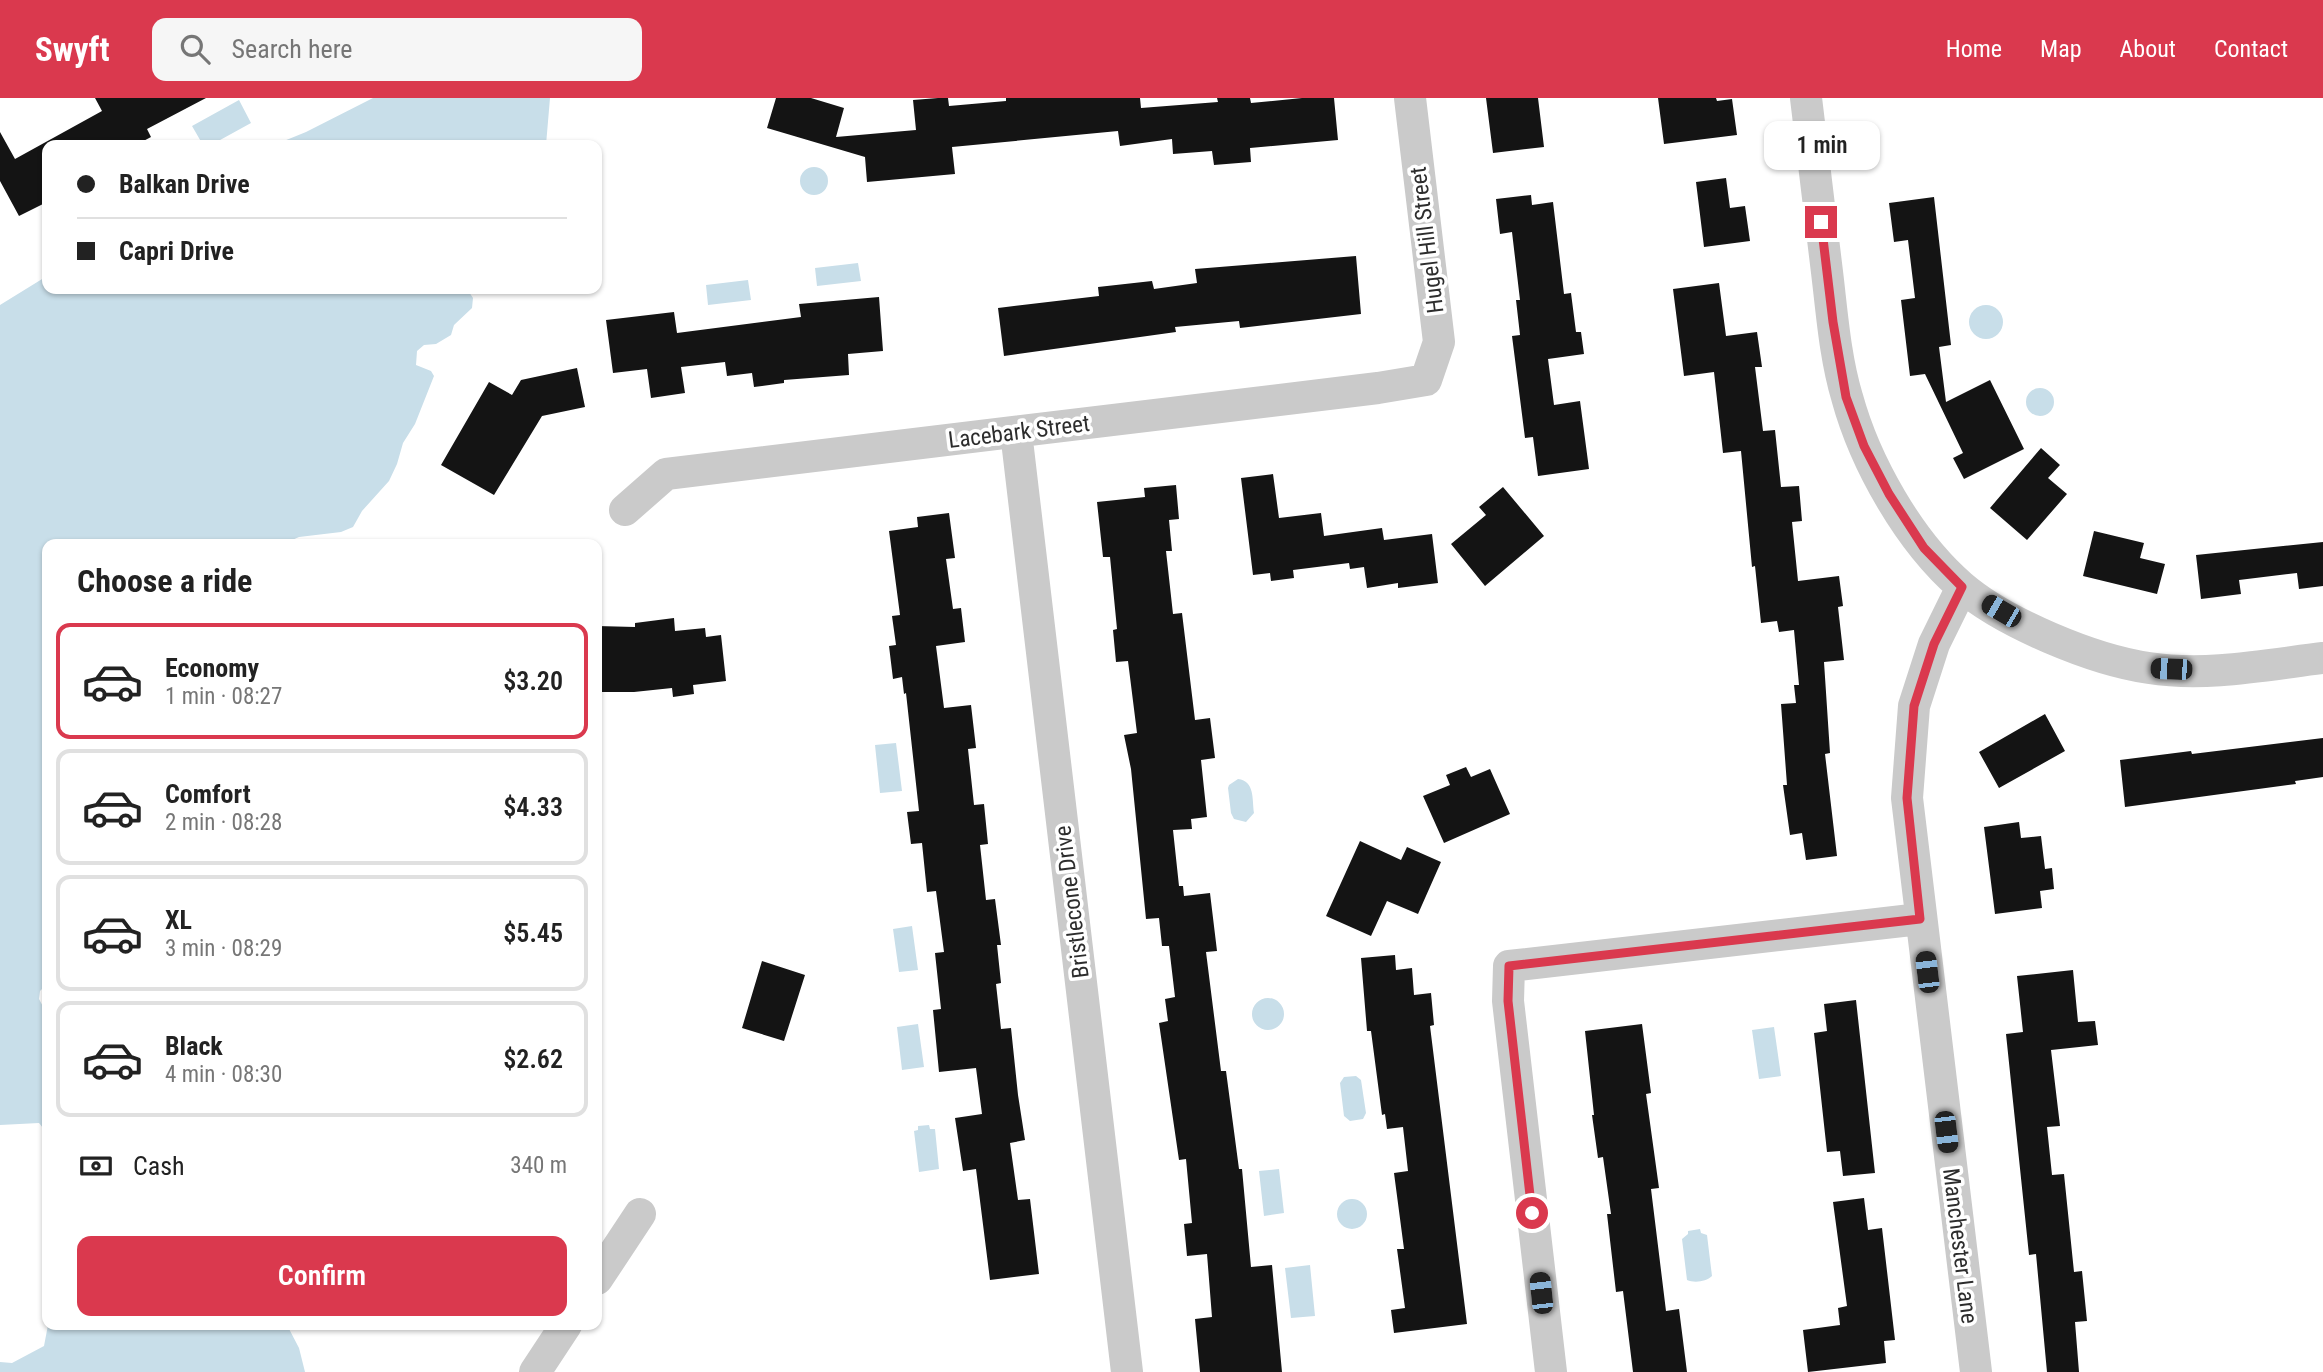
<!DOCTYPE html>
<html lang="en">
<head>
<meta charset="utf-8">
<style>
  :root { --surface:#fff; --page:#f6f6f6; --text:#222; --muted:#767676; --line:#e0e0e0; --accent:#da394e }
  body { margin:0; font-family:"Roboto Condensed",sans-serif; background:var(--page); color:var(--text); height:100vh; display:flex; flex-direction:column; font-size:26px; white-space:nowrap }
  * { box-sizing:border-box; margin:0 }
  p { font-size:23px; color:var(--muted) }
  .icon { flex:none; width:38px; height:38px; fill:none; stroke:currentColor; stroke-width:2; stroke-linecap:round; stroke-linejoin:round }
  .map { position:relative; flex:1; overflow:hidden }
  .side { position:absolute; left:42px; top:441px; width:560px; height:791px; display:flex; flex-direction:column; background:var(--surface); border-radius:14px; box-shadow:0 2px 5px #0004 }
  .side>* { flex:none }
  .hud { position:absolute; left:42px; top:42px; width:560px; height:154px; border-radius:14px; box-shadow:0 2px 5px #0004; display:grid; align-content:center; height:154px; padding:0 35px; background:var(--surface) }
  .end { position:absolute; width:32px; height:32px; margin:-16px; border:9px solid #da394e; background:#fff; box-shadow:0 0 0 4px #fff }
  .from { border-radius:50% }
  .bubble { position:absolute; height:49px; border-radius:14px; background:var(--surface); box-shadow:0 2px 5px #0004; font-size:23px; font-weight:600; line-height:49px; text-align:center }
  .car { position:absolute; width:21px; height:42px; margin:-21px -10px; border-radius:9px; box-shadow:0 0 5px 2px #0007; background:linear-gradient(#222 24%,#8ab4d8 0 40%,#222 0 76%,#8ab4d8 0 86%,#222 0) }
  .hud b { display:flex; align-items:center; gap:24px; height:66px; font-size:26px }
  .hud b+b { border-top:2px solid var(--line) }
  .hud i { width:18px; height:18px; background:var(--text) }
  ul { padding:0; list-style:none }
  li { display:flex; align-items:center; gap:21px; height:116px; margin:0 14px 10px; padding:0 21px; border:4px solid var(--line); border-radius:14px }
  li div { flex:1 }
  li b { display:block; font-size:26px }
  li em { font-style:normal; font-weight:600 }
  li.on { border-color:var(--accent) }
  li>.icon { width:63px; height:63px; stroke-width:1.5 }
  h2 { padding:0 35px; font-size:32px; line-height:84px }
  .pay { display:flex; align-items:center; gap:18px; height:77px; padding:0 35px; font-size:26px }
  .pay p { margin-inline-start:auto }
  .primary-button { display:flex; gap:14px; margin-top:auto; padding:14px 35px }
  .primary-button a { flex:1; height:80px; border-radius:14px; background:var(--accent); color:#fff; font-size:28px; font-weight:600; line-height:80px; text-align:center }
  header { display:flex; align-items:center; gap:42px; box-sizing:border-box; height:98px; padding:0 35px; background:var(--accent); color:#fff }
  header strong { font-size:33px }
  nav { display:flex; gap:38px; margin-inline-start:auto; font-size:24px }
  .search { width:490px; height:63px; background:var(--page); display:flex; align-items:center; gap:18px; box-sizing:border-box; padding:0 24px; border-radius:14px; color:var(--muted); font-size:26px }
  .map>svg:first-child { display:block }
</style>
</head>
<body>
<header>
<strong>Swyft</strong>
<div class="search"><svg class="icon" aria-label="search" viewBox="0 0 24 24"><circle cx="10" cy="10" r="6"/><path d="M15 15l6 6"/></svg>Search here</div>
<nav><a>Home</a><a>Map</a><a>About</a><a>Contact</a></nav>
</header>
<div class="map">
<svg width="2323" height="1274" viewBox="0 0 2323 1274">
  <rect width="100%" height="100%" fill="#fff"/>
  <path fill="#c8dee9" d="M 373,0 L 550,0 L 546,47 L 274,47 L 306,34 Z
    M 239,2 L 251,25 L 211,47 L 203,47 L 192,28 Z
    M800 83a14 14 0 1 1 28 0a14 14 0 1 1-28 0Z
    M 858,165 L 861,183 L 817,188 L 815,170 Z
    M 47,178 L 47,191 L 467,191 L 473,200 L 472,210 L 454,227 L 451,237 L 436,246 L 424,247 L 417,253 L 416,267 L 431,273 L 434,278 L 415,326 L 403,345 L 397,366 L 389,383 L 362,413 L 353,429 L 341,434 L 299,439 L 283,446 L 47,446 L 47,886 L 40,893 L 39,901 L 47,916 L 47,1035 L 39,1025 L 0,1027 L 0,207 Z
    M 748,182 L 751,202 L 708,207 L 706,187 Z
    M1969 224a17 17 0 1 1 34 0a17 17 0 1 1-34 0Z
    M2026 304a14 14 0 1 1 28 0a14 14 0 1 1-28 0Z
    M 896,645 L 902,693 L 880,695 L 875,647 Z
    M 1238,681 C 1255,683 1252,701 1254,715 L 1246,724 L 1234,721 L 1231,715 L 1228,690 L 1229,687 Z
    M 912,828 L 918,872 L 899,874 L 893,831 Z
    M1252 916a16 16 0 1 1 32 0a16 16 0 1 1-32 0Z
    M 918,926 L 924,969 L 902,972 L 897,929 Z
    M 1774,929 L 1781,978 L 1759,981 L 1752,932 Z
    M 1356,978 L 1361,982 L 1366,1015 L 1363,1021 L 1350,1023 L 1344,1018 L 1340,985 L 1344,979 Z
    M 929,1027 L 930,1031 L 935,1031 L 939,1071 L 919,1074 L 914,1033 L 918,1032 L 918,1028 Z
    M 1279,1071 L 1284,1115 L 1264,1118 L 1259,1073 Z
    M1337 1116a15 15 0 1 1 30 0a15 15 0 1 1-30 0Z
    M 1700,1131 L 1701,1135 L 1707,1137 L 1712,1178 C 1706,1184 1694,1185 1687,1182 L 1682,1141 L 1688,1136 L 1688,1133 Z
    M 1310,1167 L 1315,1218 L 1291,1220 L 1285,1170 Z
    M 48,1227 L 287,1227 L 299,1250 L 305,1274 L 0,1274 L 0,1264 L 12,1265 L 44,1248 Z"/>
  <path fill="#141414" d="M 95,0 L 206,0 L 147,31 L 151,39 L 136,47 L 47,47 L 47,104 L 19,118 L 0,83 L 0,34 L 15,61 L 102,13 Z
    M 776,0 L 811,0 L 844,10 L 836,39 L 916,32 L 913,2 L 938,0 L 948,0 L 949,8 L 1006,3 L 1006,0 L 1140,0 L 1141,10 L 1218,4 L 1217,0 L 1250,0 L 1251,5 L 1302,0 L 1334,0 L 1338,42 L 1250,50 L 1251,64 L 1214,67 L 1212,53 L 1173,56 L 1172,41 L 1120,48 L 1118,33 L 952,49 L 955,76 L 867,84 L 865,59 L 767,30 Z
    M 1486,0 L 1538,0 L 1544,49 L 1493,55 Z
    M 1658,0 L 1716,0 L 1717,3 L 1732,1 L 1737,37 L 1664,46 Z
    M 1726,80 L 1730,110 L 1745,108 L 1750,143 L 1704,149 L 1696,84 Z
    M 1531,97 L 1532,107 L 1553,104 L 1564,196 L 1571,195 L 1576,234 L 1581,234 L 1584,256 L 1548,261 L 1554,307 L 1580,303 L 1589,371 L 1538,378 L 1533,339 L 1525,340 L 1512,238 L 1520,237 L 1516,202 L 1520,202 L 1512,134 L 1500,136 L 1496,101 Z
    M 1934,99 L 1951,247 L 1939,249 L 1946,304 L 1990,282 L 2024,351 L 1964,381 L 1953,360 L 1963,355 L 1925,276 L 1910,278 L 1901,202 L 1915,200 L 1908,142 L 1894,144 L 1889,105 Z
    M 1356,158 L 1361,216 L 1240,230 L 1239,223 L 1175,229 L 1176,234 L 1004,258 L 998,210 L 1099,198 L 1098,189 L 1152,183 L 1154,191 L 1197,185 L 1195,171 Z
    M 1719,185 L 1726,238 L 1757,234 L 1762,269 L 1755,269 L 1763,333 L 1775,332 L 1781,389 L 1799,388 L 1802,423 L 1792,424 L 1798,483 L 1839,478 L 1843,508 L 1838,509 L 1844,562 L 1824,564 L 1830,655 L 1825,656 L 1837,758 L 1806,762 L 1802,735 L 1790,737 L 1783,687 L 1787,687 L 1781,606 L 1796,605 L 1794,587 L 1799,587 L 1794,532 L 1779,534 L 1777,523 L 1761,525 L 1755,468 L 1752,469 L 1741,353 L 1723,355 L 1714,274 L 1684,278 L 1673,191 Z
    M 879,199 L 883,253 L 848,256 L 849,277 L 784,282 L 784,285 L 754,289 L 752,275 L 727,278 L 725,264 L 681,269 L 685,295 L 651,300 L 647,271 L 613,275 L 606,222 L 674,214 L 677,235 L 801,219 L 799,206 Z
    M 577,270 L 585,309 L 542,318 L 494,397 L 441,367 L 489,284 L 512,297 L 521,282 Z
    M 2041,350 L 2060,367 L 2048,380 L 2067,396 L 2027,442 L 1990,410 Z
    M 1273,376 L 1279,420 L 1321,415 L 1324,438 L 1382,430 L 1384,442 L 1432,436 L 1438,485 L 1398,490 L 1398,485 L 1367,490 L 1364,469 L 1350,471 L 1349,465 L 1293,472 L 1294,480 L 1271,483 L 1270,475 L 1253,477 L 1241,380 Z
    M 1176,387 L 1179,421 L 1169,422 L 1172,453 L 1166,453 L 1173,516 L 1182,515 L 1195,622 L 1210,620 L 1215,660 L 1201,662 L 1207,719 L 1191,721 L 1192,731 L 1173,732 L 1179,788 L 1183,788 L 1184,798 L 1210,795 L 1217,853 L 1206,854 L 1221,973 L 1226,973 L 1239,1071 L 1242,1071 L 1251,1169 L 1272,1167 L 1282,1274 L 1200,1274 L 1195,1221 L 1212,1219 L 1207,1156 L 1187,1158 L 1184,1126 L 1192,1125 L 1186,1061 L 1179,1062 L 1159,925 L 1168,923 L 1165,901 L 1175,899 L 1169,848 L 1162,848 L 1159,820 L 1146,821 L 1131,671 L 1124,637 L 1137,635 L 1128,563 L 1116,564 L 1113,532 L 1117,531 L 1110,459 L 1103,459 L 1097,404 L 1145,399 L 1144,390 Z
    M 1503,389 L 1544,438 L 1485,488 L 1451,446 L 1486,417 L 1479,409 Z
    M 949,415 L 955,460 L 946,461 L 953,511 L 961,510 L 965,544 L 936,548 L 944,610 L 971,607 L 976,650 L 968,651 L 974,707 L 984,706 L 988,746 L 980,747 L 986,802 L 995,801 L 1001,847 L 997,847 L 1001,885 L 996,886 L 1001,931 L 1011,930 L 1018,997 L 1025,1042 L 1010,1045 L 1018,1102 L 1030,1101 L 1039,1176 L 990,1182 L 976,1071 L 963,1073 L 955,1020 L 982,1016 L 976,970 L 939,974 L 933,912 L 941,911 L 935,855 L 944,854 L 936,793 L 927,794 L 922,745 L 911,746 L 907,714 L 919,713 L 906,595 L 904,596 L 902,579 L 893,581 L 889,548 L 896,547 L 892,518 L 900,517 L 889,433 L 918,429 L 917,419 Z
    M 2094,433 L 2144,445 L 2140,460 L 2165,466 L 2157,496 L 2083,478 Z
    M 2323,444 L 2323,488 L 2299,491 L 2297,475 L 2239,482 L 2241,496 L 2201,501 L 2196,457 Z
    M 674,520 L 675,533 L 705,530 L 706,539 L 721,537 L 726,583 L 693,587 L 694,596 L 673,599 L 672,590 L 634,594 L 597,594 L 597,528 L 635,529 L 635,525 Z
    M 2045,616 L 2065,653 L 1999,690 L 1979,654 Z
    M 2323,640 L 2323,679 L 2295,683 L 2296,686 L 2125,709 L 2120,662 L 2191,653 L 2192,656 Z
    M 1466,669 L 1471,679 L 1490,671 L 1510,716 L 1444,745 L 1423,698 L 1450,687 L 1446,677 Z
    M 2019,724 L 2021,740 L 2041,738 L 2045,771 L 2052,770 L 2054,791 L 2040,793 L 2042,810 L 1995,816 L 1984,729 Z
    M 1360,743 L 1401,762 L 1407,749 L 1441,764 L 1418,816 L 1387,803 L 1371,838 L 1326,818 Z
    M 1395,857 L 1396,872 L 1412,870 L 1414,897 L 1431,895 L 1434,927 L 1430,928 L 1467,1226 L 1394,1235 L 1391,1212 L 1405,1210 L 1397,1151 L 1404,1151 L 1394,1075 L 1408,1073 L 1403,1029 L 1387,1031 L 1385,1016 L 1382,1017 L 1371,933 L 1367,933 L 1361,860 Z
    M 762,863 L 805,877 L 784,943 L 742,930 Z
    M 2073,872 L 2078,924 L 2095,923 L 2098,947 L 2051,952 L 2060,1028 L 2047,1029 L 2052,1077 L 2064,1076 L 2074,1174 L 2082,1173 L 2087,1223 L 2075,1224 L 2079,1274 L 2047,1274 L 2036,1156 L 2029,1157 L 2006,936 L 2023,934 L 2017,878 Z
    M 1856,902 L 1875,1075 L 1843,1078 L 1840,1053 L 1827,1054 L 1814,935 L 1827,933 L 1824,906 Z
    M 1642,926 L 1651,995 L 1646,996 L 1659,1090 L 1651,1091 L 1666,1213 L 1679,1211 L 1687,1274 L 1633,1274 L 1623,1193 L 1616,1194 L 1607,1116 L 1611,1116 L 1603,1059 L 1598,1060 L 1592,1017 L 1594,1017 L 1585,933 Z
    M 1864,1100 L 1868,1132 L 1882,1130 L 1895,1242 L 1884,1243 L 1886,1265 L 1808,1274 L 1803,1232 L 1840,1227 L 1838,1210 L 1847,1208 L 1833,1104 Z"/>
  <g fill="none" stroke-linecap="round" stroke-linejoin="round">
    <path stroke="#cacaca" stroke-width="32" d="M 1806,0 C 1813,58 1820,116 1827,174 C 1832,215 1835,259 1847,299 C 1865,365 1909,443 1961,488 C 2004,525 2093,562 2149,570 C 2206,579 2266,567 2323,560
      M 1016,334 L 1127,1274
      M 625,412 L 666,376 L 1378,290 L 1426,282 L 1439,244 L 1410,0
      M 1962,489 L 1934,546 L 1914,608 L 1907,700 L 1976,1274
      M 597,1181 L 640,1116
      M 535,1274 L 566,1227
      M 1551,1274 L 1508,903 L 1509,868 L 1920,821"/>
  </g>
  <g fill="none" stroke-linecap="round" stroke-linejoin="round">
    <path stroke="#da394e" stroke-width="9" d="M 1532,1115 L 1508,903 L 1509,868 L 1920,821 L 1907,700 L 1914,608 L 1934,546 L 1962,489 L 1924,450 L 1889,396 L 1864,348 L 1846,299 L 1833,224 L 1821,124"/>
  </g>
  <g text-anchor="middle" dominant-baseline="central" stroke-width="7" stroke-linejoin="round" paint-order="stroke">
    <g font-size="23" fill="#2d2d2d" stroke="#fff">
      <text transform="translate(1427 142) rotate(-97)">Hugel Hill Street</text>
      <text transform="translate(1019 334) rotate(-7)">Lacebark Street</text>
      <text transform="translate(1072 804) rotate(-97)">Bristlecone Drive</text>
      <text transform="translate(1960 1148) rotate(83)">Manchester Lane</text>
    </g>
  </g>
</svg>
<i class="end from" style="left:1532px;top:1115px"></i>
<i class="end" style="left:1821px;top:124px"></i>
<div class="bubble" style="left:1764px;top:23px;width:116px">1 min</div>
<i class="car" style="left:2001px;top:513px;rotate:300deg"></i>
<i class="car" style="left:2171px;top:571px;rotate:272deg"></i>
<i class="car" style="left:1927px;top:874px;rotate:353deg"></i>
<i class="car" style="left:1946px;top:1034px;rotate:173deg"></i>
<i class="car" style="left:1541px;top:1195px;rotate:354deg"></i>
<div class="hud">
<b><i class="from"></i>Balkan Drive</b>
<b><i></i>Capri Drive</b>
</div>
<section class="side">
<h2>Choose a ride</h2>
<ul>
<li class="on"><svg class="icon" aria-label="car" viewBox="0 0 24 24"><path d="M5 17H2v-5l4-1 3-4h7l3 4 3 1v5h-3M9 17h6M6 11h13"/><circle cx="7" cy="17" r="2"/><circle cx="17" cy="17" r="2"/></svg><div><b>Economy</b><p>1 min · 08:27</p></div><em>$3.20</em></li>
<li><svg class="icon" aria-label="car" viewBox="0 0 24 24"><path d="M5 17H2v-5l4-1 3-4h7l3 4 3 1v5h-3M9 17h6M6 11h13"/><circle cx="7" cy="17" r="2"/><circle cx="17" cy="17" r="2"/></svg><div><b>Comfort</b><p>2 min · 08:28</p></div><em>$4.33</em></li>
<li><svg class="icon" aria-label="car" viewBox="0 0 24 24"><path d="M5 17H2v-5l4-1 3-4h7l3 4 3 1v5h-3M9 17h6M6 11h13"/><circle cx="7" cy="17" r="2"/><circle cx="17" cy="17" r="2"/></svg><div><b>XL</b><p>3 min · 08:29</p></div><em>$5.45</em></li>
<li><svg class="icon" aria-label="car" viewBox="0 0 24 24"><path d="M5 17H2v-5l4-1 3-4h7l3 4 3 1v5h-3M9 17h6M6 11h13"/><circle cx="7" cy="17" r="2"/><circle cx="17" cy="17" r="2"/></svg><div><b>Black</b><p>4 min · 08:30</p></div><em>$2.62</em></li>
</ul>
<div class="pay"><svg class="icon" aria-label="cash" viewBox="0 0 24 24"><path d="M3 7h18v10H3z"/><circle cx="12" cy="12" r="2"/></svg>Cash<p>340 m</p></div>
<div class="primary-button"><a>Confirm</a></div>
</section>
</div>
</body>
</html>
